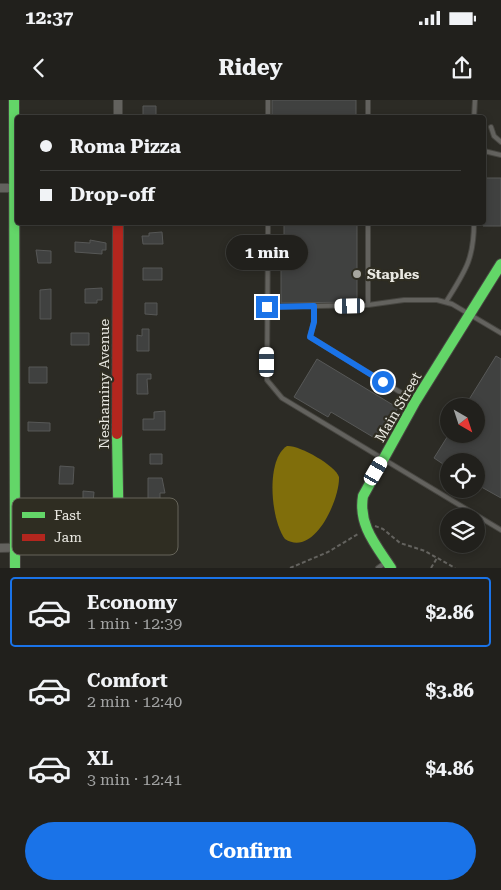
<!DOCTYPE html>
<html lang="en">
<head>
<meta charset="utf-8">
<style>
  :root { --surface:#21201c; --page:#2d2d29; --text:#f1f3f6; --muted:#a2a3a3; --line:#3e3e3b; --accent:#1a73e8 }
  body { margin:0; font-family:"Roboto Serif",serif; background:var(--page); color:var(--text); height:100vh; display:flex; flex-direction:column; font-size:19px; white-space:nowrap }
  * { box-sizing:border-box; margin:0 }
  p { font-size:16px; color:var(--muted) }
  .icon { flex:none; width:28px; height:28px; fill:none; stroke:currentColor; stroke-width:2; stroke-linecap:round; stroke-linejoin:round }
  .map { position:relative; height:468px; overflow:hidden }
  .panel { display:flex; flex-direction:column; background:var(--surface); flex:1 }
  .panel>* { flex:none }
  .top-card { position:absolute; left:15px; top:15px; width:471px; height:110px; border-radius:5px; box-shadow:0 2px 8px #0003,0 0 0 1px var(--line); display:grid; align-content:center; height:110px; padding:0 25px; background:var(--surface) }
  .needle { width:32px; rotate:141deg }
  .buttons { position:absolute; left:440px; top:298px; display:grid; gap:10px }
  .buttons a { display:grid; place-items:center; width:45px; height:45px; border-radius:50%; background:var(--surface); box-shadow:0 2px 8px #0003,0 0 0 1px var(--line); font-size:25px }
  .end { position:absolute; width:22px; height:22px; margin:-11px; border:6px solid #1a73e8; background:#fff; box-shadow:0 0 0 2px #fff }
  .from { border-radius:50% }
  .bubble { position:absolute; height:35px; border-radius:18px; background:var(--surface); box-shadow:0 2px 8px #0003,0 0 0 1px var(--line); font-size:16px; font-weight:700; line-height:35px; text-align:center }
  .car { position:absolute; width:15px; height:30px; margin:-15px -8px; border-radius:6px; box-shadow:0 0 4px 1px #0007; background:linear-gradient(#fff 24%,#345 0 40%,#fff 0 76%,#345 0 86%,#fff 0) }
  .top-card b { display:flex; align-items:center; gap:18px; height:48px; font-size:19px }
  .top-card b+b { border-top:1px solid var(--line) }
  .top-card i { width:12px; height:12px; background:var(--text) }
  ul { padding:9px 0 0; list-style:none }
  li { display:flex; align-items:center; gap:15px; height:70px; margin:0 10px 8px; padding:0 15px; border:2px solid transparent; border-radius:5px }
  li div { flex:1 }
  li b { display:block; font-size:19px }
  li em { font-style:normal; font-weight:700 }
  li.active { border-color:var(--accent) }
  li>.icon { width:45px; height:45px; stroke-width:1.5 }
  .button { display:flex; gap:10px; margin-top:auto; padding:10px 25px }
  .button a { flex:1; height:58px; border-radius:30px; background:var(--accent); color:#fff; font-size:20px; font-weight:700; line-height:58px; text-align:center }
  .status { display:flex; justify-content:space-between; align-items:center; height:35px; padding:0 25px; background:var(--surface); direction:ltr }
  .status svg { height:14px; fill:currentColor }
  header { display:flex; justify-content:space-between; align-items:center; height:65px; padding:0 25px; background:var(--surface); font-size:22px; font-weight:700 }
  .map>svg:first-child { display:block }
</style>
</head>
<body>
<div class="status"><b>12:37</b><svg viewBox="0 0 49 12"><path d="M0 12V9h3v3zM5 12V6h3v6zM10 12V3h3v9zM15 12V0h3v12zM26 1h20v11H26zM47 4h2v5h-2z"/></svg></div>
<header><svg class="icon" aria-label="back" viewBox="0 0 24 24"><path d="M15 5l-7 7 7 7"/></svg>Ridey<svg class="icon" aria-label="share" viewBox="0 0 24 24"><path d="M12 15V3M7 8l5-5 5 5M5 13v7h14v-7"/></svg></header>
<div class="map">
<svg width="501" height="468" viewBox="0 0 501 468">
  <rect width="100%" height="100%" fill="#2c2b25"/>
  <path fill="#806e0b" d="M 287,346 C 299,345 335,365 339,377 C 340,399 314,458 285,439 C 271,421 265,360 287,346 Z"/>
  <path fill="#404140" stroke="#575857" d="M 272,0 L 356,0 L 356,18 L 272,18 Z
    M 143,6 L 156,6 L 156,18 L 143,18 Z
    M 484,78 L 501,78 L 501,126 L 483,126 Z
    M 284,122 L 357,122 L 357,202 L 281,203 L 281,163 L 276,163 L 276,152 L 284,152 Z
    M 162,132 L 163,144 L 143,144 L 142,136 L 149,136 L 149,133 Z
    M 90,140 L 106,143 L 106,150 L 102,150 L 102,154 L 75,152 L 75,142 L 90,143 Z
    M 36,150 L 51,151 L 51,163 L 38,163 Z
    M 143,168 L 162,168 L 162,180 L 143,180 Z
    M 102,188 L 102,200 L 97,200 L 97,203 L 85,203 L 85,189 Z
    M 51,189 L 51,219 L 40,219 L 40,190 Z
    M 145,203 L 157,203 L 157,215 L 145,214 Z
    M 142,229 L 149,229 L 149,251 L 137,251 L 137,235 L 142,236 Z
    M 71,233 L 89,233 L 89,245 L 71,245 Z
    M 496,256 L 501,259 L 501,398 L 476,384 L 476,361 L 456,360 L 449,361 L 446,366 L 434,358 L 449,334 L 476,334 L 476,306 L 465,306 Z
    M 317,259 L 398,308 L 378,340 L 331,312 L 328,317 L 294,297 Z
    M 29,267 L 47,267 L 47,283 L 29,283 Z
    M 137,274 L 151,274 L 151,279 L 147,279 L 148,294 L 137,294 Z
    M 165,311 L 165,330 L 143,330 L 143,319 L 154,319 L 154,312 Z
    M 28,322 L 50,323 L 50,331 L 28,331 Z
    M 150,354 L 162,354 L 162,364 L 150,364 Z
    M 60,366 L 74,367 L 73,384 L 59,384 Z
    M 148,378 L 162,378 L 165,393 L 160,393 L 160,399 L 148,399 Z
    M 83,391 L 94,392 L 93,403 L 83,403 Z"/>
  <g fill="none" stroke-linecap="round" stroke-linejoin="round">
    <defs>
      <path id="lane" d="M 368,0 L 368,18
        M 268,18 L 268,0
        M 474,18 L 475,0
        M 491,27 L 494,36 L 501,42
        M 484,51 L 501,55
        M 268,122 L 267,280 L 282,298 L 501,430
        M 368,122 L 368,205
        M 446,202 C 465,171 474,160 474,122
        M 314,206 L 314,222 L 310,237 L 413,300
        M 267,207 L 368,205 L 404,200 L 437,200 L 452,204 L 501,233
        M 378,468 L 385,463"/>
      <path id="street" d="M 118,0 L 118,18
        M 0,88 L 18,88
        M 0,448 L 155,444"/>
      <path id="fast" d="M 14,0 L 15,468
        M 117,334 L 119,447
        M 391,468 C 376,445 358,425 363,396 L 415,302 L 501,164"/>
      <path id="jam" d="M 117,334 L 118,122"/>
    </defs>
    <use href="#lane" stroke="#474641" stroke-width="6"/>
    <use href="#street" stroke="#474641" stroke-width="10"/>
    <use href="#fast" stroke="#474641" stroke-width="12"/>
    <use href="#jam" stroke="#474641" stroke-width="12"/>
    <path stroke="#64635f" stroke-width="2" stroke-dasharray="4 2.5" stroke-linecap="butt" d="M 375,426 L 383,429 L 400,443 L 425,451 L 455,468
      M 290,468 L 328,452 L 358,434
      M 431,468 L 437,458"/>
    <use href="#lane" stroke="#63625e" stroke-width="4"/>
    <use href="#street" stroke="#63625e" stroke-width="8"/>
    <use href="#fast" stroke="#63d668" stroke-width="10"/>
    <use href="#jam" stroke="#b3261e" stroke-width="10"/>
  </g>
  <g fill="none" stroke-linecap="round" stroke-linejoin="round">
    <path stroke="#1a73e8" stroke-width="6" d="M 267,207 L 314,206 L 314,222 L 310,237 L 383,282"/>
  </g>
  <circle fill="#a7a69f" stroke="#2f2d22" stroke-width="2" cx="357" cy="174" r="5"/>
  <g text-anchor="middle" dominant-baseline="central" stroke-width="4.5" stroke-linejoin="round" paint-order="stroke">
    <g font-size="14" font-weight="bold" fill="#e9e8e1" stroke="#2f2d22" text-anchor="start">
      <text x="367" y="174">Staples</text>
    </g>
    <g font-size="14" fill="#e9e8e1" stroke="#2f2d22">
      <text transform="translate(104 284) rotate(-90)">Neshaminy Avenue</text>
      <text transform="translate(398 307) rotate(-60)">Main Street</text>
    </g>
  </g>
  <rect x="12" y="398" width="166" height="57" rx="8" fill="#2f2d22" stroke="#67655b" stroke-width="1"/>
  <rect x="22" y="412" width="23" height="6" fill="#63d668"/>
  <rect x="22" y="434" width="23" height="7" fill="#b3261e"/>
  <g font-size="14" fill="#e9e8e1">
    <text x="54" y="420">Fast</text>
    <text x="54" y="442">Jam</text>
  </g>
</svg>
<div class="buttons">
<a><svg class="needle" viewBox="-14 -14 28 28"><path d="M0-13l5 13h-10z" fill="#e53935"/><path d="M0 13l5-13h-10z" fill="#a2a3a3"/></svg></a>
<a><svg class="icon" aria-label="locate" viewBox="0 0 24 24"><circle cx="12" cy="12" r="6"/><path d="M12 2v4M12 18v4M2 12h4M18 12h4"/></svg></a>
<a><svg class="icon" aria-label="layers" viewBox="0 0 24 24"><path d="M12 4l9 5-9 5-9-5zM3 14l9 5 9-5"/></svg></a>
</div>
<i class="end from" style="left:383px;top:282px"></i>
<i class="end" style="left:267px;top:207px"></i>
<div class="bubble" style="left:226px;top:135px;width:82px">1 min</div>
<i class="car" style="left:350px;top:206px;rotate:269deg"></i>
<i class="car" style="left:267px;top:262px;rotate:0deg"></i>
<i class="car" style="left:376px;top:371px;rotate:30deg"></i>
<div class="top-card">
<b><i class="from"></i>Roma Pizza</b>
<b><i></i>Drop-off</b>
</div>
</div>
<section class="panel">
<ul>
<li class="active"><svg class="icon" aria-label="car" viewBox="0 0 24 24"><path d="M5 17H2v-5l4-1 3-4h7l3 4 3 1v5h-3M9 17h6M6 11h13"/><circle cx="7" cy="17" r="2"/><circle cx="17" cy="17" r="2"/></svg><div><b>Economy</b><p>1 min · 12:39</p></div><em>$2.86</em></li>
<li><svg class="icon" aria-label="car" viewBox="0 0 24 24"><path d="M5 17H2v-5l4-1 3-4h7l3 4 3 1v5h-3M9 17h6M6 11h13"/><circle cx="7" cy="17" r="2"/><circle cx="17" cy="17" r="2"/></svg><div><b>Comfort</b><p>2 min · 12:40</p></div><em>$3.86</em></li>
<li><svg class="icon" aria-label="car" viewBox="0 0 24 24"><path d="M5 17H2v-5l4-1 3-4h7l3 4 3 1v5h-3M9 17h6M6 11h13"/><circle cx="7" cy="17" r="2"/><circle cx="17" cy="17" r="2"/></svg><div><b>XL</b><p>3 min · 12:41</p></div><em>$4.86</em></li>
</ul>
<div class="button"><a>Confirm</a></div>
</section>
</body>
</html>
